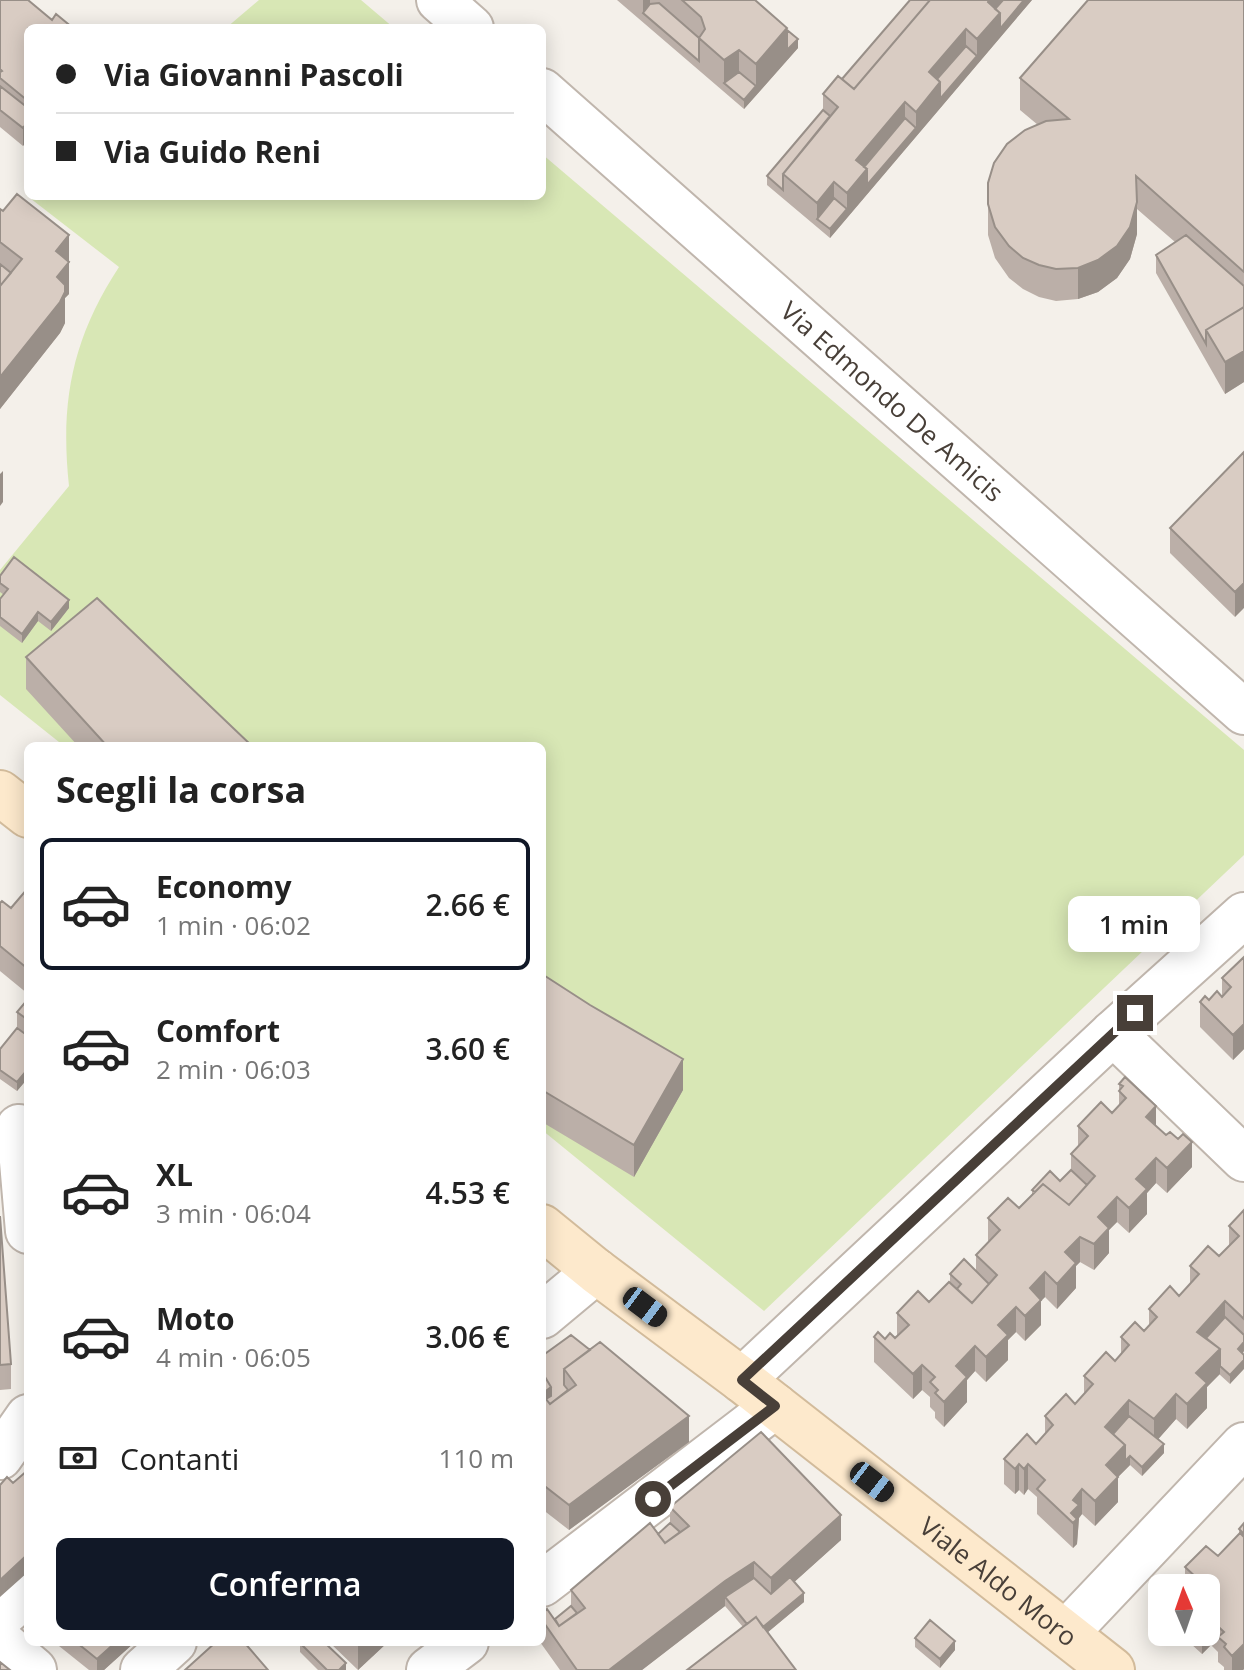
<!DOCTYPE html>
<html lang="it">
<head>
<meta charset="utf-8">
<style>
  :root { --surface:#fff; --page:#f6f6f6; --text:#222; --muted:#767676; --line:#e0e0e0; --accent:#111827 }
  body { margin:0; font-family:"Open Sans",sans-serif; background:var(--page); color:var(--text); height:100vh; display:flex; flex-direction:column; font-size:30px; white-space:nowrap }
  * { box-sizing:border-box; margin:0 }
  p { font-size:26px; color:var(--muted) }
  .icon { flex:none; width:44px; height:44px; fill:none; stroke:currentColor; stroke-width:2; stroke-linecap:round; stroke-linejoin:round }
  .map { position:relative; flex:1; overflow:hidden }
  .details { position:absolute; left:24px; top:742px; width:522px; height:904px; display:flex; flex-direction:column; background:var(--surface); border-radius:12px; box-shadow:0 4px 20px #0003 }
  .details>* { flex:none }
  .hud { position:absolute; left:24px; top:24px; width:522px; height:176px; border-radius:12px; box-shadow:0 4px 20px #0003; display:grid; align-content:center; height:176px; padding:0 32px; background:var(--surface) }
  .needle { width:52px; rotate:358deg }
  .buttons { position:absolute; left:1148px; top:1574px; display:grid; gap:16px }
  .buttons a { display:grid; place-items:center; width:72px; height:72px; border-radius:12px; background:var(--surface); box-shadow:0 4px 20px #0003; font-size:40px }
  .end { position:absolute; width:36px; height:36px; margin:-18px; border:10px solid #483f38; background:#fff; box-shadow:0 0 0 4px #fff }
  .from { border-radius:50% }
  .bubble { position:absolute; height:56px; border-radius:12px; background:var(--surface); box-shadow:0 4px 20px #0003; font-size:26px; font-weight:600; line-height:56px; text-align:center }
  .car { position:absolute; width:24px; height:48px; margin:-24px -12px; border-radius:10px; box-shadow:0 0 6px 2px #0007; background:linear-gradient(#222 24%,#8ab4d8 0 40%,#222 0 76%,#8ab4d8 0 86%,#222 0) }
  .hud b { display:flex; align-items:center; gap:28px; height:76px; font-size:30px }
  .hud b+b { border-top:2px solid var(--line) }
  .hud i { width:20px; height:20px; background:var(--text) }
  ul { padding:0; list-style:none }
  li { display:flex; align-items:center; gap:24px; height:132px; margin:0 16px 12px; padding:0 16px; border:4px solid transparent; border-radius:12px }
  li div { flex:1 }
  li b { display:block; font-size:30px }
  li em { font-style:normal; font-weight:600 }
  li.selected { border-color:var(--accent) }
  li>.icon { width:72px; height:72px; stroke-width:1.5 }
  h2 { padding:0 32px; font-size:36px; line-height:96px }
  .pay { display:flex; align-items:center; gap:20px; height:88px; padding:0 32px; font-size:30px }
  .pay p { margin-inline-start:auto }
  .cta { display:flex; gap:16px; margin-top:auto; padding:16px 32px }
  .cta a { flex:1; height:92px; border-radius:12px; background:var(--accent); color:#fff; font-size:32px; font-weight:600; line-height:92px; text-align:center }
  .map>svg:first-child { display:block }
</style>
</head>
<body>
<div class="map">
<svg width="1244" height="1670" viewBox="0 0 1244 1670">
  <rect width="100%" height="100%" fill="#f4f0ea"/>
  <path fill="#d8e7b5" d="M 259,0 L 361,0 L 394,28 L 226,28 Z
    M 542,154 L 1244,750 L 1244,855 L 764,1311 L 542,1130 L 542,746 L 64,746 L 0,695 L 0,570 L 69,486 C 60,402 72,339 119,267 L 26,195 L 28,194 L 28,196 L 542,196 Z"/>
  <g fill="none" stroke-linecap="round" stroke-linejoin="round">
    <defs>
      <g id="street">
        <path d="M 439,0 L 471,28"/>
        <path id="s1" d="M 542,91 L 1244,712"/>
        <path d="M 1113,1033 L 1244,1159"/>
        <path d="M 19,1127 L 28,1231"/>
        <path d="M 542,1316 L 596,1271"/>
        <path d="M 742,1380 L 1113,1033 L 1244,915"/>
        <path d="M 0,1457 L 28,1417"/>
        <path d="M 542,1584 L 775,1406"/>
        <path d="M 0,1617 L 28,1592"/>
        <path d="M 1066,1633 L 1244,1445"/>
        <path d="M 0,1641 L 34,1670"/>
        <path d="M 143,1670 L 174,1642"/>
        <path d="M 429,1670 L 466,1642"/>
      </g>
      <g id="secondary">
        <path d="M 0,793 L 28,815"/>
        <path id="s2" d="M 542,1227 L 596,1271 L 742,1380 L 1112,1670"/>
      </g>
    </defs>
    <use href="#street" stroke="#c0b6ad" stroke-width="48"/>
    <use href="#secondary" stroke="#d2bb9b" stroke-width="48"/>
    <use href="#street" stroke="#fff" stroke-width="44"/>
    <use href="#secondary" stroke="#fde9cc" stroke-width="44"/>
  </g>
  <path fill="#bbafa8" d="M 0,0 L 73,28 L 28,28 L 28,139 L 23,146 L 0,127 Z
    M 617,0 L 755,0 L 787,30 L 798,48 L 744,109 Z
    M 910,0 L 1032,0 L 830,238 L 767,185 L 767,176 L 823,110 L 823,94 L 842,79 Z
    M 1244,0 L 1244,382 L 1225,394 L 1156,273 L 1156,255 L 1175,242 L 1137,209 L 1137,234 L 1130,259 L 1117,278 L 1098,292 L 1078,299 L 1056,301 L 1039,297 L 1023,289 L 1009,278 L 995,258 L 988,235 L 988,183 L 1038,125 L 1020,110 L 1020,78 Z
    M 0,209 L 69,235 L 69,294 L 65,298 L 65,323 L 60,333 L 0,409 Z
    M 1244,452 L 1235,617 L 1170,553 L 1170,528 Z
    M 0,576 L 69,608 L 51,631 L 38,621 L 22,643 L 0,626 L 0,599 L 4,595 L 0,592 Z
    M 26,657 L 252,746 L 78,746 L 26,689 Z
    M 28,888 L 28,994 L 0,971 L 0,903 L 11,908 Z
    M 1244,957 L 1244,1049 L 1233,1060 L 1200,1027 L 1200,1002 L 1222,996 L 1222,978 Z
    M 542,974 L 683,1090 L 634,1177 L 542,1122 Z
    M 28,999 L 28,1078 L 17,1091 L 0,1079 L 0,1049 L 17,1028 L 17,1012 Z
    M 1125,1077 L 1156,1127 L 1192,1167 L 1167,1193 L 1156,1183 L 1147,1193 L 1147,1214 L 1129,1233 L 1117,1222 L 1109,1230 L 1109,1253 L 1094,1270 L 1080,1262 L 1076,1266 L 1076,1288 L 1057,1309 L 1045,1297 L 1041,1301 L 1041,1325 L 1025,1341 L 1016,1332 L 1008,1340 L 1008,1360 L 986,1382 L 975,1371 L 967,1380 L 967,1402 L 944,1427 L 935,1418 L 935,1412 L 930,1407 L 930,1397 L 922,1390 L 913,1399 L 874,1362 L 874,1337 L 885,1339 L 895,1338 L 897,1337 L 897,1313 L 929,1302 L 950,1283 L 950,1274 L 976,1271 L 976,1255 L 988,1242 L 988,1218 L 1019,1208 L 1032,1195 L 1032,1190 L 1060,1181 L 1071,1170 L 1071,1154 L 1078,1147 L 1078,1126 L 1112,1113 L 1119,1106 L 1119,1084 Z
    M 1244,1210 L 1244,1351 L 1230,1384 L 1219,1374 L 1207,1387 L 1207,1408 L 1187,1429 L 1176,1419 L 1158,1439 L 1164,1453 L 1142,1476 L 1130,1465 L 1118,1477 L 1118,1502 L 1095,1526 L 1082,1514 L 1079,1518 L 1077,1544 L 1073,1548 L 1037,1514 L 1037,1497 L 1028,1489 L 1024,1495 L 1019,1490 L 1015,1494 L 1004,1484 L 1004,1459 L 1036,1444 L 1045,1434 L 1045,1416 L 1075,1404 L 1084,1394 L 1084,1376 L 1115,1361 L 1121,1354 L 1121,1337 L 1144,1331 L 1149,1326 L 1149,1309 L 1179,1296 L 1190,1284 L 1190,1266 L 1219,1256 L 1229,1246 L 1229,1226 Z
    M 0,1216 L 11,1364 L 11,1389 L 0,1390 Z
    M 542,1356 L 689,1442 L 569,1530 L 542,1509 Z
    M 670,1507 L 841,1540 L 794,1582 L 804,1602 L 767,1633 L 743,1627 L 725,1606 L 642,1670 L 560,1670 L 540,1642 L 542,1642 L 542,1614 L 555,1619 L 571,1606 L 571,1590 L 658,1534 L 670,1523 Z
    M 1244,1523 L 1244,1669 L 1243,1670 L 1224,1670 L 1224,1667 L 1218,1662 L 1218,1652 L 1211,1645 L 1202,1654 L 1178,1632 L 1206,1632 L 1206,1588 L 1185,1588 L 1185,1567 L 1218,1556 L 1239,1535 L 1239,1529 Z
    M 28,1600 L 28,1621 L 26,1619 L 26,1602 Z
    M 915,1638 L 955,1650 L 940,1668 L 915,1647 Z
    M 54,1642 L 135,1642 L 104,1670 L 89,1670 Z
    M 329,1642 L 388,1642 L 358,1670 Z
    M 300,1643 L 346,1670 L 318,1670 L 300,1652 Z"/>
  <path fill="#988f88" d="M 643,0 L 650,0 L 650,13 L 643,13 Z
    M 989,0 L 1010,0 L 988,18 L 988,2 Z
    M 1024,0 L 1032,0 L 830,238 L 830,229 L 847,209 L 847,193 L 856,160 L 905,102 L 905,127 L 916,128 L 916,112 L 929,72 L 966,29 L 966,55 L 977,56 L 977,39 L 1000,13 Z
    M 787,28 L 787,50 L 798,39 L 798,48 L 744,109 L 744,100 L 756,86 L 756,64 Z
    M 739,50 L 739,81 L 724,83 L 724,92 L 724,60 Z
    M 28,101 L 28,139 L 23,146 L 23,128 L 28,122 Z
    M 834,182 L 834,207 L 817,219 L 817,203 Z
    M 1137,202 L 1137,234 L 1130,259 L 1117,278 L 1098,292 L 1078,299 L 1078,268 Z
    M 69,235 L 69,294 L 65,298 L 65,323 L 60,333 L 0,409 L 0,377 L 56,251 Z
    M 1244,351 L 1244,382 L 1225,394 L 1225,362 Z
    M 3,471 L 3,502 L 0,506 L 0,474 Z
    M 1244,583 L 1244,608 L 1235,617 L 1235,592 Z
    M 69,600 L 69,608 L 51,631 L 51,622 Z
    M 38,612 L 38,621 L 22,643 L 22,634 Z
    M 1244,1024 L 1244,1049 L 1233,1060 L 1233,1035 Z
    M 683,1059 L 683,1090 L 634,1177 L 634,1145 Z
    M 28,1069 L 28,1078 L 17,1091 L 17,1082 Z
    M 1156,1106 L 1156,1131 L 1146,1117 Z
    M 1192,1142 L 1192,1167 L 1167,1193 L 1167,1168 Z
    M 1156,1158 L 1156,1183 L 1147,1193 L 1147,1214 L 1129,1233 L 1129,1208 L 1136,1179 Z
    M 1117,1197 L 1117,1222 L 1109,1230 L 1109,1253 L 1094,1270 L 1094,1244 L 1098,1217 Z
    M 1080,1237 L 1080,1262 L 1076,1266 L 1076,1288 L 1057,1309 L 1057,1284 L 1065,1252 Z
    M 1045,1272 L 1045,1297 L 1041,1301 L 1041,1325 L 1025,1341 L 1025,1316 L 1030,1288 Z
    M 1225,1301 L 1225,1326 L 1202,1352 L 1197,1332 Z
    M 1016,1307 L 1016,1332 L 1008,1340 L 1008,1360 L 986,1382 L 986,1357 L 998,1325 Z
    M 1244,1342 L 1244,1351 L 1238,1358 L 1238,1349 Z
    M 975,1346 L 975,1371 L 967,1380 L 967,1402 L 944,1427 L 944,1402 L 956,1366 Z
    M 1220,1349 L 1220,1374 L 1207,1387 L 1207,1408 L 1187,1429 L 1187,1404 L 1196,1373 Z
    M 1244,1360 L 1244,1369 L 1230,1384 L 1230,1375 Z
    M 922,1365 L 922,1390 L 913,1399 L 913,1374 Z
    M 551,1387 L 551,1405 L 542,1393 Z
    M 1176,1394 L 1176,1419 L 1154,1444 L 1154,1419 Z
    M 1129,1400 L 1129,1425 L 1105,1443 L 1105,1427 Z
    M 689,1416 L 689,1442 L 569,1530 L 569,1505 Z
    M 1164,1444 L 1164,1453 L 1142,1476 L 1142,1467 Z
    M 1125,1445 L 1130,1456 L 1130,1465 L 1118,1477 L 1118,1502 L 1095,1526 L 1095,1501 L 1106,1465 Z
    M 1019,1464 L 1019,1490 L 1015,1494 L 1015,1469 Z
    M 1028,1464 L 1028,1489 L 1024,1495 L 1024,1469 Z
    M 1082,1489 L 1082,1514 L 1079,1518 L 1077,1544 L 1073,1548 L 1073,1523 L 1071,1521 L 1073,1500 Z
    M 841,1515 L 841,1540 L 771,1603 L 771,1578 Z
    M 28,1554 L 28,1572 L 0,1597 L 0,1580 Z
    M 754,1562 L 754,1587 L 725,1597 L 725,1606 L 642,1670 L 609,1670 L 725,1581 Z
    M 804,1593 L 804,1602 L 756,1642 L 756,1633 Z
    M 1211,1620 L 1211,1645 L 1202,1654 L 1202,1632 L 1206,1632 L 1206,1625 Z
    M 955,1641 L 955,1650 L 940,1668 L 940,1659 Z
    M 116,1642 L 135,1642 L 104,1670 L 97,1670 L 97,1659 Z
    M 361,1642 L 388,1642 L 358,1670 L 358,1645 Z
    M 1244,1644 L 1244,1669 L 1243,1670 L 1232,1670 L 1232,1656 Z
    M 346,1663 L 346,1670 L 339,1670 Z"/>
  <path fill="#d9ccc3" stroke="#988f88" stroke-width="2" d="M 0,0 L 28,0 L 52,20 L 56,14 L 73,28 L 28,28 L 28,101 L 0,78 L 0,72 L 2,71 L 0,69 Z
    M 682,0 L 755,0 L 787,28 L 756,64 L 739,50 L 724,60 L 699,38 L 705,29 L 701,17 Z
    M 910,0 L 930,0 L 854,89 L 842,79 Z
    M 930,0 L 989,0 L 988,2 L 1000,13 L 977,39 L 966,29 L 929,72 L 940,82 L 916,112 L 905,102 L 856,160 L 867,169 L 847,193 L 834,182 L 817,203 L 783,174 L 838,107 L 823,94 L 838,76 L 854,89 Z
    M 1003,0 L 1024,0 L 1000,29 L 1000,13 L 995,9 Z
    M 1088,0 L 1244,0 L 1244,272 L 1136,176 L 1137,202 L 1130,227 L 1117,246 L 1098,260 L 1078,268 L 1056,269 L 1039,265 L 1023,258 L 1009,246 L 995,227 L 988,204 L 988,183 L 994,163 L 1007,144 L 1025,130 L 1046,121 L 1069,119 L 1020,78 Z
    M 659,3 L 699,38 L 699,61 L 643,13 L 650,4 Z
    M 787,30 L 798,39 L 787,50 Z
    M 966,46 L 977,56 L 940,99 L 940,82 L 937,79 Z
    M 739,72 L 756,86 L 744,100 L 724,83 Z
    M 0,86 L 28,108 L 28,122 L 23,128 L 0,110 Z
    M 823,110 L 830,116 L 783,174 L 783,190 L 767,176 Z
    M 905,118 L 916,128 L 867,185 L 867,169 L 864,167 Z
    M 17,194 L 69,235 L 56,251 L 69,262 L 57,277 L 65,285 L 65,292 L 60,302 L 0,377 L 0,286 L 22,259 L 0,242 L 0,209 L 3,211 Z
    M 834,198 L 847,209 L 830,229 L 817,219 Z
    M 1186,235 L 1244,286 L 1244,307 L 1206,330 L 1206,344 L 1156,255 Z
    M 0,264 L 11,273 L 0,286 Z
    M 1244,307 L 1244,351 L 1225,362 L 1206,330 Z
    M 1244,452 L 1244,583 L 1235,592 L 1170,528 Z
    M 14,557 L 69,600 L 51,622 L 38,612 L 22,634 L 0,617 L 0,599 L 8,589 L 0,583 L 0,576 Z
    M 97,598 L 252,746 L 107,746 L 26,657 Z
    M 28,888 L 28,969 L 0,946 L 0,903 L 2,901 L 11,908 Z
    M 1244,957 L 1244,1024 L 1233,1035 L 1200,1002 L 1205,996 L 1209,1000 L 1217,991 L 1222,997 L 1231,987 L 1222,978 Z
    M 542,974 L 590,1005 L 683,1059 L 634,1145 L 542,1090 Z
    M 28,999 L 28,1020 L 17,1012 Z
    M 17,1028 L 28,1036 L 28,1069 L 17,1082 L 0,1070 L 0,1049 Z
    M 1125,1077 L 1156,1106 L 1146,1117 L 1166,1135 L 1170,1132 L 1178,1139 L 1183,1134 L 1192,1142 L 1167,1168 L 1156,1158 L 1136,1179 L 1147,1189 L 1129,1208 L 1117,1197 L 1098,1217 L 1109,1228 L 1094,1244 L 1080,1237 L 1065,1252 L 1076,1263 L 1057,1284 L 1045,1272 L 1030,1288 L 1041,1300 L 1025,1316 L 1016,1307 L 998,1325 L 1008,1335 L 986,1357 L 975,1346 L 956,1366 L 967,1377 L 944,1402 L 935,1393 L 938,1390 L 930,1382 L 935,1377 L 922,1365 L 913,1374 L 874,1337 L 878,1332 L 885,1339 L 890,1333 L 895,1338 L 909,1325 L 897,1313 L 918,1291 L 929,1302 L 949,1282 L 972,1303 L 997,1275 L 976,1255 L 1000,1230 L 988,1218 L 1008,1198 L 1019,1208 L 1043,1184 L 1069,1205 L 1095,1176 L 1071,1154 L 1088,1136 L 1078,1126 L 1101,1102 L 1112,1113 L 1126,1098 L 1119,1091 L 1123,1086 L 1119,1084 Z
    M 1071,1170 L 1087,1185 L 1069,1205 L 1043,1184 L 1035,1192 L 1032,1190 L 1050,1171 L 1060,1181 Z
    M 1244,1210 L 1244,1319 L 1225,1301 L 1197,1332 L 1220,1349 L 1196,1373 L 1207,1383 L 1187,1404 L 1176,1394 L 1154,1419 L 1129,1400 L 1105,1427 L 1125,1445 L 1106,1465 L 1118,1477 L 1095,1501 L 1082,1489 L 1073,1500 L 1079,1505 L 1071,1513 L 1077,1519 L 1073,1523 L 1037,1489 L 1045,1480 L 1028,1464 L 1024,1469 L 1019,1464 L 1015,1469 L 1004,1459 L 1027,1434 L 1036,1444 L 1053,1425 L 1045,1416 L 1066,1394 L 1075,1404 L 1093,1384 L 1084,1376 L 1106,1352 L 1115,1361 L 1129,1345 L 1121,1337 L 1135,1322 L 1144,1331 L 1157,1317 L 1149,1309 L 1170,1286 L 1179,1296 L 1199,1274 L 1190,1266 L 1208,1246 L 1219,1256 L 1239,1236 L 1229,1226 Z
    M 0,1216 L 11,1364 L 0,1365 Z
    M 964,1259 L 989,1284 L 972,1303 L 957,1289 L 961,1284 L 950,1274 Z
    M 1225,1317 L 1244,1335 L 1244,1342 L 1238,1349 L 1244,1355 L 1244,1360 L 1230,1375 L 1220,1366 L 1220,1349 L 1206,1338 Z
    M 571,1335 L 590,1350 L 564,1369 L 564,1385 L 568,1390 L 550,1404 L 546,1399 L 551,1396 L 551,1387 L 542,1372 L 542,1356 Z
    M 600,1342 L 689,1416 L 569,1505 L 542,1484 L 542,1394 L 550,1404 L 576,1385 L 564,1369 Z
    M 542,1372 L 551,1387 L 542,1394 Z
    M 1129,1416 L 1164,1444 L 1142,1467 L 1130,1456 L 1125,1461 L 1125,1445 L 1113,1434 Z
    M 761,1432 L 841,1515 L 771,1578 L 754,1562 L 725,1581 L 609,1670 L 577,1670 L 542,1620 L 542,1614 L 547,1609 L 559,1626 L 585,1608 L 571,1590 L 650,1523 L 665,1543 L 689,1526 L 670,1507 Z
    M 28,1470 L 28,1554 L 0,1580 L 0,1485 L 7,1477 L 13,1483 Z
    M 670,1523 L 680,1532 L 665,1543 L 658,1534 Z
    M 1244,1523 L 1244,1534 L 1239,1529 Z
    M 1240,1533 L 1244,1537 L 1244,1644 L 1232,1656 L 1224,1647 L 1226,1644 L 1218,1637 L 1224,1632 L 1211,1620 L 1206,1625 L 1206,1588 L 1189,1588 L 1198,1579 L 1185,1567 L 1206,1546 L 1218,1556 Z
    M 790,1577 L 804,1593 L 763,1627 L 756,1617 L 747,1624 L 725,1597 L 754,1578 L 771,1594 Z
    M 571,1606 L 577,1613 L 559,1626 L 555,1619 Z
    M 756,1617 L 796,1670 L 687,1670 Z
    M 930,1620 L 955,1641 L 940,1659 L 915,1638 Z
    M 76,1642 L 116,1642 L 97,1659 Z
    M 216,1642 L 244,1642 L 268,1670 L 185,1670 Z
    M 301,1642 L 324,1642 L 346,1663 L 339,1670 L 327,1670 L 300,1643 Z
    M 0,1662 L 10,1670 L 0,1670 Z"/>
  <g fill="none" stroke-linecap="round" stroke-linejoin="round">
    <path stroke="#483f38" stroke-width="10" d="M 653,1499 L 775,1406 L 742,1380 L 1135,1013"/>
  </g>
  <g text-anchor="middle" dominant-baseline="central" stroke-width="8" stroke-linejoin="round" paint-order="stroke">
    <g font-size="26" fill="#483f38" stroke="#fff">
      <text stroke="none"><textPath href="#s1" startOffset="468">Via Edmondo De Amicis</textPath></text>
      <text stroke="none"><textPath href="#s2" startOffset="578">Viale Aldo Moro</textPath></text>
    </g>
  </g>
</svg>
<div class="buttons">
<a><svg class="needle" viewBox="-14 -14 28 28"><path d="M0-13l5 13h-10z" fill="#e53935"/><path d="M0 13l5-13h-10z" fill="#767676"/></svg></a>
</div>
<i class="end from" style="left:653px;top:1499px"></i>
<i class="end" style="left:1135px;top:1013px"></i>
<div class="bubble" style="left:1068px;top:896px;width:132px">1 min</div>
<i class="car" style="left:645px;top:1307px;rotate:127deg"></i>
<i class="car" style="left:872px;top:1482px;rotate:128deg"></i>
<div class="hud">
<b><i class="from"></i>Via Giovanni Pascoli</b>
<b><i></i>Via Guido Reni</b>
</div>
<section class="details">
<h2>Scegli la corsa</h2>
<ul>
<li class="selected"><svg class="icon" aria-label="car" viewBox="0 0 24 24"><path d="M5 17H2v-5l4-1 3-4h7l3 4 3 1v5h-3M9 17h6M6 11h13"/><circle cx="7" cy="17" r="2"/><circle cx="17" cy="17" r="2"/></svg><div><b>Economy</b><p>1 min · 06:02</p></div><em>2.66 €</em></li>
<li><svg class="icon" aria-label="car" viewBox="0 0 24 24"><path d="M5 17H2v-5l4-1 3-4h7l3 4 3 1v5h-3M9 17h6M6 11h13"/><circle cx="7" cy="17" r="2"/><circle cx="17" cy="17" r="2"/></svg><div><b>Comfort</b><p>2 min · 06:03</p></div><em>3.60 €</em></li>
<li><svg class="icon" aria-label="car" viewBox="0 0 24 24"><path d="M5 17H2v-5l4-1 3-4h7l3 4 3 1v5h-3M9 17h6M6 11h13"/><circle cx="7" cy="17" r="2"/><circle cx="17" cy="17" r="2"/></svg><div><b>XL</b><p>3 min · 06:04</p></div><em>4.53 €</em></li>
<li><svg class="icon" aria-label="car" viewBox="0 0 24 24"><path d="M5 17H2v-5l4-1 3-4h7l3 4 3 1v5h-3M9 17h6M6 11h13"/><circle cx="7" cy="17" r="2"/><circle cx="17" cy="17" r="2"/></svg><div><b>Moto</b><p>4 min · 06:05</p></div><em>3.06 €</em></li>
</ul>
<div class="pay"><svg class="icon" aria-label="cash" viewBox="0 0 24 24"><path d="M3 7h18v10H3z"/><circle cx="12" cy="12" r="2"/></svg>Contanti<p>110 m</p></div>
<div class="cta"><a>Conferma</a></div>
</section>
</div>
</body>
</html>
